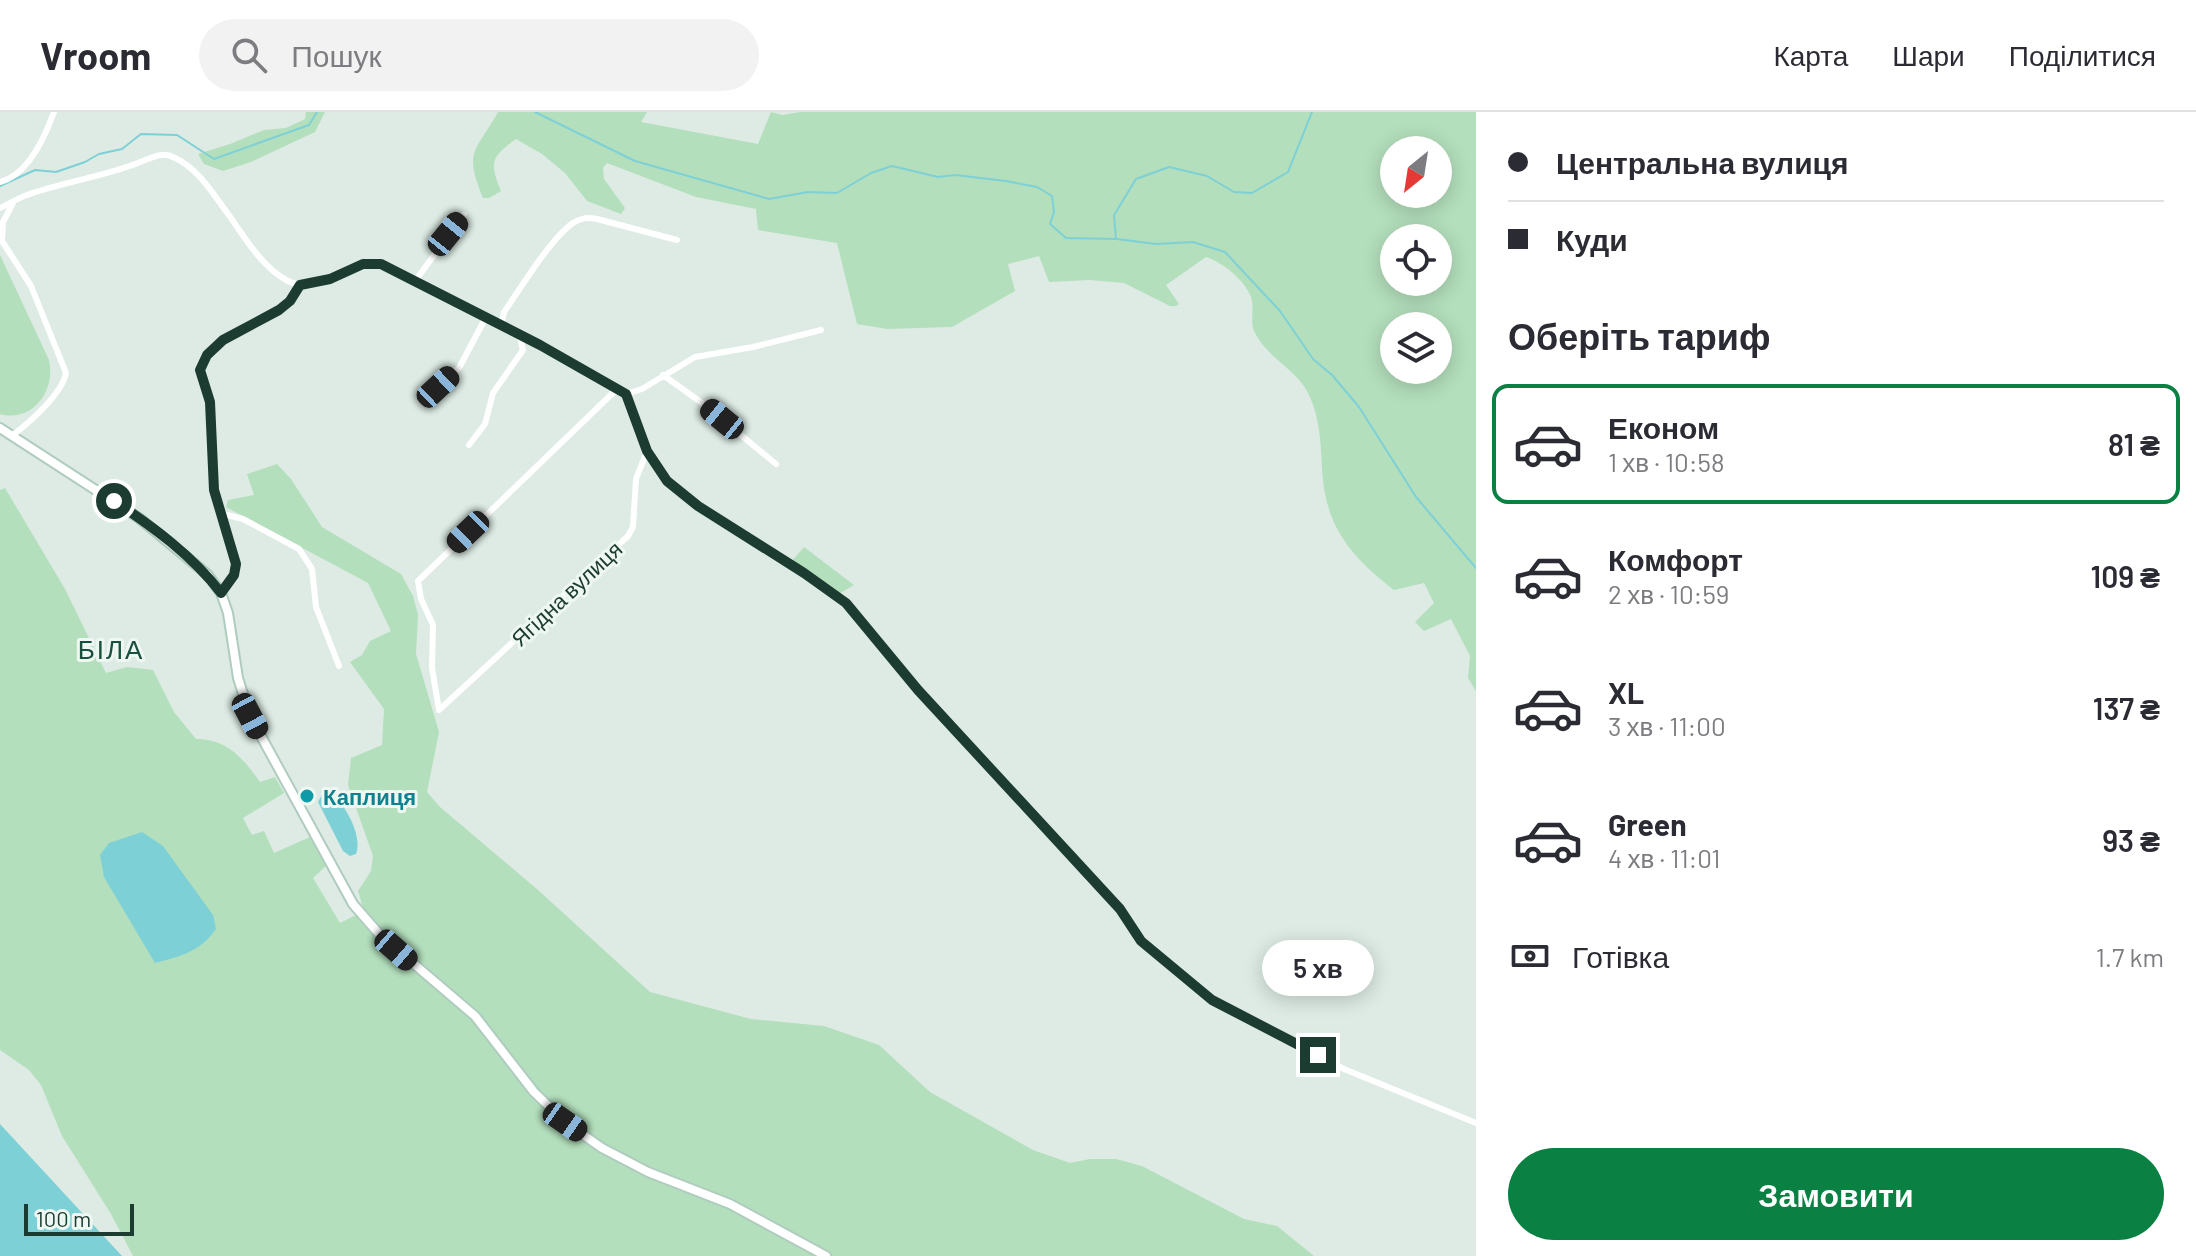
<!DOCTYPE html>
<html lang="uk">
<head>
<meta charset="utf-8">
<style>
  :root { --surface:#fff; --page:#f2f2f3; --text:#2b2b33; --muted:#7c7c81; --line:#e1e1e2; --accent:#0b8043 }
  body { margin:0; font-family:Barlow,sans-serif; background:var(--page); color:var(--text); height:100vh; display:flex; flex-direction:column; font-size:30px; white-space:nowrap }
  * { box-sizing:border-box; margin:0 }
  p { font-size:26px; color:var(--muted) }
  .icon { flex:none; width:44px; height:44px; fill:none; stroke:currentColor; stroke-width:2; stroke-linecap:round; stroke-linejoin:round }
  .map { position:relative; flex:1; overflow:hidden }
  .sheet { display:flex; flex-direction:column; background:var(--surface); width:720px }
  .sheet>* { flex:none }
  .banner { display:grid; align-content:center; height:176px; padding:0 32px; background:var(--surface) }
  .needle { width:52px; rotate:210deg }
  .tools { position:absolute; left:1380px; top:24px; display:grid; gap:16px }
  .tools a { display:grid; place-items:center; width:72px; height:72px; border-radius:50%; background:var(--surface); box-shadow:0 4px 20px #0003; font-size:40px }
  .scale { position:absolute; left:24px; bottom:20px; width:110px; box-sizing:border-box; padding-left:8px; border:4px solid #1d3c31; border-top:0; font-size:22px; line-height:28px; white-space:nowrap; color:#1d3c31; -webkit-text-stroke:6px #eef7f2; paint-order:stroke }
  .end { position:absolute; width:36px; height:36px; margin:-18px; border:10px solid #1d3c31; background:#fff; box-shadow:0 0 0 4px #fff }
  .from { border-radius:50% }
  .bubble { position:absolute; height:56px; border-radius:28px; background:var(--surface); box-shadow:0 4px 20px #0003; font-size:26px; font-weight:600; line-height:56px; text-align:center }
  .car { position:absolute; width:24px; height:48px; margin:-24px -12px; border-radius:10px; box-shadow:0 0 6px 2px #0007; background:linear-gradient(#222 24%,#8ab4d8 0 40%,#222 0 76%,#8ab4d8 0 86%,#222 0) }
  .banner b { display:flex; align-items:center; gap:28px; height:76px; font-size:30px }
  .banner b+b { border-top:2px solid var(--line) }
  .banner i { width:20px; height:20px; background:var(--text) }
  ul { padding:0; list-style:none }
  li { display:flex; align-items:center; gap:24px; height:120px; margin:0 16px 12px; padding:0 16px; border:4px solid transparent; border-radius:16px }
  li div { flex:1 }
  li b { display:block; font-size:30px }
  li em { font-style:normal; font-weight:600 }
  li.current { border-color:var(--accent) }
  li>.icon { width:72px; height:72px; stroke-width:1.5 }
  h2 { padding:0 32px; font-size:36px; line-height:96px }
  .pay { display:flex; align-items:center; gap:20px; height:88px; padding:0 32px; font-size:30px }
  .pay p { margin-inline-start:auto }
  .cta { display:flex; gap:16px; margin-top:auto; padding:16px 32px }
  .cta a { flex:1; height:92px; border-radius:48px; background:var(--accent); color:#fff; font-size:32px; font-weight:600; line-height:92px; text-align:center }
  header { display:flex; align-items:center; gap:48px; box-sizing:border-box; height:112px; padding:0 40px; background:var(--surface); border-bottom:2px solid var(--line) }
  header strong { font-size:38px }
  nav { display:flex; gap:44px; margin-inline-start:auto; font-size:28px }
  .search { width:560px; height:72px; background:var(--page); display:flex; align-items:center; gap:20px; box-sizing:border-box; padding:0 28px; border-radius:44px; color:var(--muted); font-size:30px }
  main { display:flex; flex:1; min-height:0 }
  .map>svg:first-child { display:block }
</style>
</head>
<body>
<header>
<strong>Vroom</strong>
<div class="search"><svg class="icon" aria-label="search" viewBox="0 0 24 24"><circle cx="10" cy="10" r="6"/><path d="M15 15l6 6"/></svg>Пошук</div>
<nav><a>Карта</a><a>Шари</a><a>Поділитися</a></nav>
</header>
<main>
<div class="map">
<svg width="1476" height="1144" viewBox="0 0 1476 1144">
  <rect width="100%" height="100%" fill="#ddebe4"/>
  <path fill="#b3dfbc" fill-rule="evenodd" d="M 306,0 L 325,0 L 315,20 L 251,50 L 223,59 L 204,52 L 198,42 L 230,32 L 264,18 L 286,16 L 305,7 Z
    M 498,0 L 647,0 L 641,10 L 758,32 L 771,0 L 783,3 L 800,0 L 1476,0 L 1476,579 L 1468,566 L 1470,544 L 1451,507 L 1424,519 L 1415,510 L 1434,491 L 1424,471 L 1394,478 C 1350,444 1325,414 1322,357 C 1321,333 1320,308 1310,285 C 1299,258 1269,248 1255,221 C 1249,210 1255,196 1251,185 C 1245,168 1222,150 1206,145 L 1166,173 L 1179,192 L 1176,194 L 1170,194 L 1124,171 L 1090,168 L 1049,170 L 1039,144 L 1008,152 L 1015,179 L 952,215 L 887,217 L 857,212 L 837,131 L 758,118 L 756,97 L 696,85 L 607,51 L 603,56 L 604,67 L 625,96 L 621,102 L 587,89 L 565,61 L 542,42 L 516,27 C 491,45 489,50 501,79 L 489,86 L 483,86 C 463,38 476,40 498,0 ZM 1394,38 L 1438,38 L 1438,82 L 1394,82 ZM 1394,126 L 1438,126 L 1438,170 L 1394,170 ZM 1394,214 L 1438,214 L 1438,258 L 1394,258 Z
    M 0,143 L 49,248 C 56,278 33,311 0,302 Z
    M 277,352 L 291,367 L 322,415 L 401,462 L 413,484 L 418,503 L 416,542 L 439,620 L 427,680 L 440,695 L 538,778 L 650,880 L 751,907 L 824,914 L 879,933 L 930,980 L 1033,1038 L 1070,1051 L 1090,1047 L 1116,1047 L 1142,1054 L 1244,1107 L 1277,1114 L 1314,1144 L 133,1144 L 111,1102 L 62,1024 L 41,973 L 29,958 L 0,938 L 0,378 L 5,376 L 65,477 L 106,561 L 127,555 L 153,558 L 174,600 L 196,627 C 227,627 243,646 260,670 L 275,665 L 284,681 L 243,706 L 252,723 L 264,719 L 274,741 L 310,725 L 326,754 L 313,766 L 340,811 L 364,799 L 358,779 L 371,759 L 373,744 L 348,673 L 351,646 L 382,633 L 384,597 L 350,550 L 362,543 L 370,529 L 391,519 L 368,471 L 226,395 L 228,388 L 254,383 L 247,362 Z
    M 804,435 L 854,473 L 837,483 L 791,450 Z"/>
  <path fill="#7ed0d7" d="M 331,680 C 345,693 363,723 356,742 L 350,744 L 343,739 L 318,690 L 323,681 Z
    M 142,720 L 163,734 L 213,803 L 216,817 C 200,840 181,844 155,851 L 104,765 L 100,743 L 109,731 Z
    M 0,1012 L 122,1144 L 0,1144 Z"/>
  <g fill="none" stroke-linecap="round" stroke-linejoin="round">
    <path stroke="#7ed0d7" stroke-width="2" d="M 535,0 L 635,49 L 769,87 L 808,80 L 837,81 L 871,61 L 892,54 L 938,65 L 955,63 L 1006,69 L 1037,75 L 1052,84 L 1054,100 L 1050,112 L 1066,126 L 1116,127 L 1114,103 L 1136,67 L 1169,55 L 1207,64 L 1234,80 L 1252,81 L 1288,60 L 1312,0
      M 0,74 L 35,58 L 56,60 L 85,50 L 99,42 L 122,37 L 141,22 L 177,23 L 214,47 L 309,13 L 317,0
      M 1117,127 L 1156,132 L 1193,130 L 1225,140 L 1280,199 L 1313,247 L 1332,263 L 1359,295 L 1416,385 L 1476,456"/>
    <defs>
      <path id="secondary" d="M 0,316 L 139,406 L 208,463 L 221,481 L 228,501 L 238,566 L 250,604 L 353,792 L 380,823 L 475,904 L 534,980 L 565,1010 L 602,1036 L 648,1060 L 730,1092 L 826,1144"/>
    </defs>
    <use href="#secondary" stroke="#afccbf" stroke-width="12"/>
    <path stroke="#fff" stroke-width="6" d="M 0,70 C 28,63 45,25 54,0
      M 0,96 C 9,92 18,86 27,83 C 63,70 102,65 138,51 C 149,47 162,39 173,45 C 199,56 215,85 231,106 C 246,128 264,157 288,169 C 321,185 349,146 381,152 L 618,276 L 626,282 L 647,339 L 667,369 L 698,394 L 804,461 L 846,491 L 918,578 L 1120,797 L 1141,829 L 1212,888 L 1344,957 L 1476,1011
      M 415,169 L 464,103
      M 501,214 L 504,200 C 521,176 550,127 573,111 C 581,106 587,105 597,107 L 677,128
      M 663,263 L 702,291 L 776,352
      M 438,275 L 459,256 L 485,207
      M 626,282 L 642,277 L 695,245 L 753,235 L 821,218
      M 13,323 C 30,310 62,282 66,261 L 31,174 L 2,129 L 3,110 L 13,91
      M 469,333 L 485,312 L 493,281 L 523,238 L 520,225
      M 219,401 L 243,407 L 299,437 L 312,457 L 316,495 L 339,554
      M 221,481 L 234,463 L 236,452 L 214,378 L 210,290 L 200,258 C 213,215 263,218 290,190 C 294,185 297,178 300,173
      M 439,598 L 432,556 L 433,513 L 421,487 L 418,469 L 618,276
      M 439,598 L 628,424 L 633,415 L 636,367 L 647,339"/>
    <use href="#secondary" stroke="#fff" stroke-width="8"/>
  </g>
  <g fill="none" stroke-linecap="round" stroke-linejoin="round">
    <path stroke="#1d3c31" stroke-width="10" d="M 114,389 C 152,414 193,444 221,481 L 234,463 L 236,452 L 214,378 L 210,290 L 200,258 L 207,243 L 223,228 L 279,198 L 290,189 L 300,173 L 330,167 L 363,152 L 381,152 L 540,233 L 626,282 L 647,339 L 667,369 L 698,394 L 804,461 L 846,491 L 918,578 L 1120,797 L 1141,829 L 1212,888 L 1318,943"/>
  </g>
  <circle fill="#0f9aa8" stroke="#eef7f2" stroke-width="3" cx="307" cy="684" r="8"/>
  <g text-anchor="middle" dominant-baseline="central" stroke-width="6" stroke-linejoin="round" paint-order="stroke">
    <g font-size="22" fill="#1d3c31" stroke="#eef7f2">
      <text transform="translate(566 481) rotate(-43)">Ягідна вулиця</text>
    </g>
    <g font-size="22" font-weight="bold" fill="#0d838f" stroke="#eef7f2" text-anchor="start">
      <text x="323" y="684">Каплиця</text>
    </g>
    <g font-size="26" letter-spacing="2" fill="#17503e" stroke="#eef7f2">
      <text x="111" y="536">БІЛА</text>
    </g>
  </g>
</svg>
<div class="tools">
<a><svg class="needle" viewBox="-14 -14 28 28"><path d="M0-13l5 13h-10z" fill="#e53935"/><path d="M0 13l5-13h-10z" fill="#7c7c81"/></svg></a>
<a><svg class="icon" aria-label="locate" viewBox="0 0 24 24"><circle cx="12" cy="12" r="6"/><path d="M12 2v4M12 18v4M2 12h4M18 12h4"/></svg></a>
<a><svg class="icon" aria-label="layers" viewBox="0 0 24 24"><path d="M12 4l9 5-9 5-9-5zM3 14l9 5 9-5"/></svg></a>
</div>
<div class="scale">100 m</div>
<i class="end from" style="left:114px;top:389px"></i>
<i class="end" style="left:1318px;top:943px"></i>
<div class="bubble" style="left:1262px;top:828px;width:112px">5 хв</div>
<i class="car" style="left:448px;top:122px;rotate:39deg"></i>
<i class="car" style="left:438px;top:275px;rotate:47deg"></i>
<i class="car" style="left:722px;top:307px;rotate:309deg"></i>
<i class="car" style="left:468px;top:420px;rotate:226deg"></i>
<i class="car" style="left:250px;top:604px;rotate:152deg"></i>
<i class="car" style="left:396px;top:838px;rotate:131deg"></i>
<i class="car" style="left:565px;top:1010px;rotate:125deg"></i>
</div>
<section class="sheet">
<div class="banner">
<b><i class="from"></i>Центральна вулиця</b>
<b><i></i>Куди</b>
</div>
<h2>Оберіть тариф</h2>
<ul>
<li class="current"><svg class="icon" aria-label="car" viewBox="0 0 24 24"><path d="M5 17H2v-5l4-1 3-4h7l3 4 3 1v5h-3M9 17h6M6 11h13"/><circle cx="7" cy="17" r="2"/><circle cx="17" cy="17" r="2"/></svg><div><b>Економ</b><p>1 хв · 10:58</p></div><em>81 ₴</em></li>
<li><svg class="icon" aria-label="car" viewBox="0 0 24 24"><path d="M5 17H2v-5l4-1 3-4h7l3 4 3 1v5h-3M9 17h6M6 11h13"/><circle cx="7" cy="17" r="2"/><circle cx="17" cy="17" r="2"/></svg><div><b>Комфорт</b><p>2 хв · 10:59</p></div><em>109 ₴</em></li>
<li><svg class="icon" aria-label="car" viewBox="0 0 24 24"><path d="M5 17H2v-5l4-1 3-4h7l3 4 3 1v5h-3M9 17h6M6 11h13"/><circle cx="7" cy="17" r="2"/><circle cx="17" cy="17" r="2"/></svg><div><b>XL</b><p>3 хв · 11:00</p></div><em>137 ₴</em></li>
<li><svg class="icon" aria-label="car" viewBox="0 0 24 24"><path d="M5 17H2v-5l4-1 3-4h7l3 4 3 1v5h-3M9 17h6M6 11h13"/><circle cx="7" cy="17" r="2"/><circle cx="17" cy="17" r="2"/></svg><div><b>Green</b><p>4 хв · 11:01</p></div><em>93 ₴</em></li>
</ul>
<div class="pay"><svg class="icon" aria-label="cash" viewBox="0 0 24 24"><path d="M3 7h18v10H3z"/><circle cx="12" cy="12" r="2"/></svg>Готівка<p>1.7 km</p></div>
<div class="cta"><a>Замовити</a></div>
</section>
</main>
</body>
</html>
